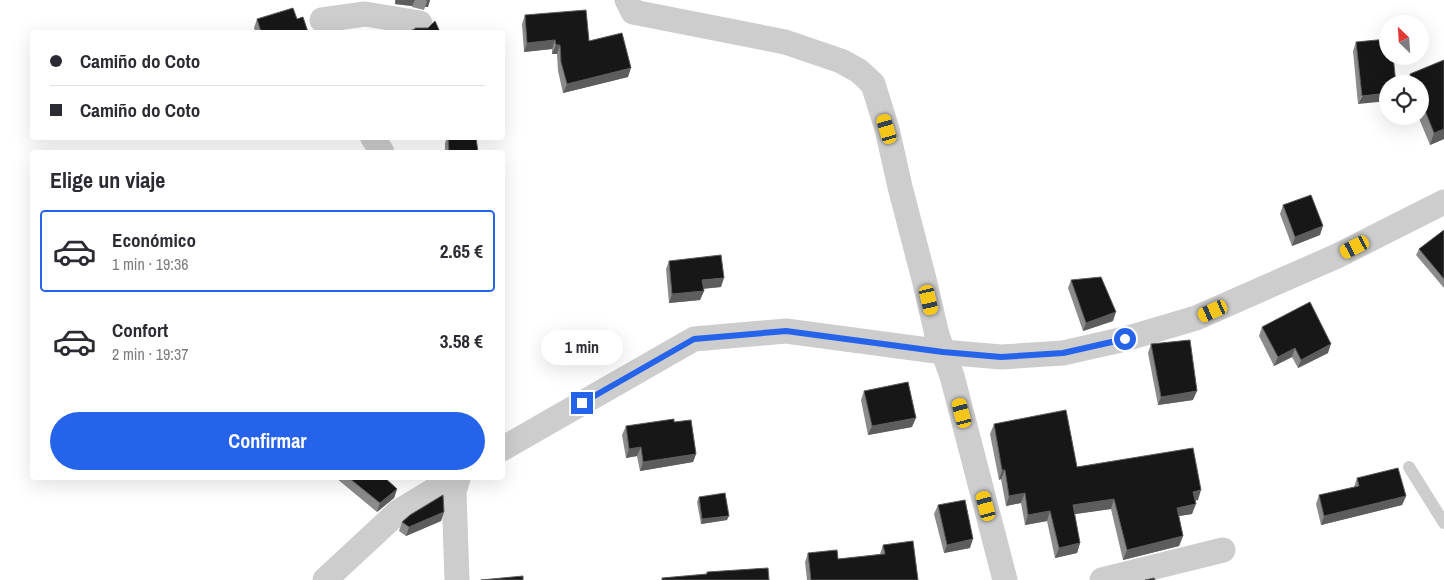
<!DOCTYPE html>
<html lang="es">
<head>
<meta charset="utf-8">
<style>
  :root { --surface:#fff; --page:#f2f2f3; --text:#2b2b33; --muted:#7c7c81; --line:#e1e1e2; --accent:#2563eb }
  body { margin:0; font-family:"Archivo Narrow",sans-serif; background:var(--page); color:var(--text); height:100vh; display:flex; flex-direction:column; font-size:19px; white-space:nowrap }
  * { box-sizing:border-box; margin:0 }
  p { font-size:16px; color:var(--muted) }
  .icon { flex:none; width:28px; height:28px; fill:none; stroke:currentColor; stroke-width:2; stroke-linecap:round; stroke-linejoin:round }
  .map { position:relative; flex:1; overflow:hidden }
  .sheet { position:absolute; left:30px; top:150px; width:475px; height:330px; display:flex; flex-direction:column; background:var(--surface); border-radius:5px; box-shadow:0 5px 20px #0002 }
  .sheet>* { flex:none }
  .guide { position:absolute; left:30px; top:30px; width:475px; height:110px; border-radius:5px; box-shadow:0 5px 20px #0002; display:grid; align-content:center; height:110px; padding:0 20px; background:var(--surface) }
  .needle { width:32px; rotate:335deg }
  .tools { position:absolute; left:1379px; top:15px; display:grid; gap:10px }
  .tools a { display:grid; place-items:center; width:50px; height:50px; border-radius:50%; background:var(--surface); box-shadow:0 5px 20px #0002; font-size:25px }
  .end { position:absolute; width:22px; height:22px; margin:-11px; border:6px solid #2563eb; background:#fff; box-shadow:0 0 0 2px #fff }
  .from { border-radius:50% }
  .bubble { position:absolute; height:35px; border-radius:18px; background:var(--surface); box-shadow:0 5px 20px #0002; font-size:16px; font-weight:700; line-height:35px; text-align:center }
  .car { position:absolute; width:15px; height:30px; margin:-15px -8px; border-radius:6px; box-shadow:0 0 4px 1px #0007; background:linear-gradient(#f5c518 24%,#345 0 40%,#f5c518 0 76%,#345 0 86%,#f5c518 0) }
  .guide b { display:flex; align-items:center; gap:18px; height:48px; font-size:19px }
  .guide b+b { border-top:1px solid var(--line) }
  .guide i { width:12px; height:12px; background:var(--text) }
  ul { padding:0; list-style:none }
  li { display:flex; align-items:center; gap:15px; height:82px; margin:0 10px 8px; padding:0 10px; border:2px solid transparent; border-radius:5px }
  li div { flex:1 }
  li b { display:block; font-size:19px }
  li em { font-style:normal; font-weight:700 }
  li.active { border-color:var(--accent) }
  li>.icon { width:45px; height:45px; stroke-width:1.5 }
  h2 { padding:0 20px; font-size:22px; line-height:60px }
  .button { display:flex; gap:10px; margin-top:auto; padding:10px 20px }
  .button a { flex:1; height:58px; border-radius:30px; background:var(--accent); color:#fff; font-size:20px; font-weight:700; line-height:58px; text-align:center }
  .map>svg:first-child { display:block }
</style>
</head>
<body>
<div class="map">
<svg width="1444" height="580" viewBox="0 0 1444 580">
  <rect width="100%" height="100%" fill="#fff"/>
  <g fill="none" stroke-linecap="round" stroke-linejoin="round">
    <path stroke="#cdcdcd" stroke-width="12" d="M 1409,467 L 1444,523"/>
    <path stroke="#cdcdcd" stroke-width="25" d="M 627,0 L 633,12 L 785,42 L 841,61 L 859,71 L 873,84 L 887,129 L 900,187 L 925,283 L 937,335 L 952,376 L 1005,580
      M 322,20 L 365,14 L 420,23
      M 373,138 L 382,152
      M 502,449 L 694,339 L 786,331 L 943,352 L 1001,357 L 1063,353 L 1125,339 L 1196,318 L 1337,256 L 1444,202
      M 325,580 L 398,512 L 454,478
      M 457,580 L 454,492 L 458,478
      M 1102,580 L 1223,550"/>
  </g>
  <path fill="#8b8b8b" d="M 395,0 L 430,0 L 428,7 L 425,7 L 424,10 L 412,7 L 412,6 L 395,4 Z
    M 525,15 L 589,41 L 628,77 L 563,93 L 558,71 L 557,54 L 552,54 L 552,49 L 524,52 L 522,24 Z
    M 257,19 L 297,19 L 308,32 L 255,32 L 254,28 Z
    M 1388,39 L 1358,104 L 1353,51 L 1356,42 Z
    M 1444,60 L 1444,139 L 1430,145 L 1418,116 L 1420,116 L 1420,84 L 1407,84 L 1410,74 Z
    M 447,138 L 476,138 L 478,152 L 445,152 L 445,143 Z
    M 1283,205 L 1320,235 L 1292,246 L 1280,214 Z
    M 1444,230 L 1444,288 L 1416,255 L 1419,249 Z
    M 669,261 L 721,287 L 703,289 L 704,291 L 700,300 L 669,303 L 666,269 Z
    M 1071,280 L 1113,321 L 1083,331 L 1068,288 Z
    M 1262,327 L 1328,353 L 1298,368 L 1292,357 L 1274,366 L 1259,336 Z
    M 1151,344 L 1193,400 L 1158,405 L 1148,353 Z
    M 864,391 L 912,427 L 868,435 L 861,400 Z
    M 674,422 L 696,454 L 693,462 L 640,471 L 637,456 L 626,458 L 622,435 L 626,426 Z
    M 994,424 L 1077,467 L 1198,500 L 1195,500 L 1192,514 L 1179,516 L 1183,536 L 1179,546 L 1123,560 L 1111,509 L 1074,514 L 1080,543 L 1077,553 L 1055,558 L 1047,521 L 1025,525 L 1021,503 L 1006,506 L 1001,479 L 999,480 L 990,434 Z
    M 336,478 L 385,478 L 397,489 L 394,498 L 377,512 Z
    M 1357,478 L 1406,496 L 1402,505 L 1321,525 L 1316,504 L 1319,495 L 1354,487 Z
    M 699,497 L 727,520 L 701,524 L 697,502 Z
    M 938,505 L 970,548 L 944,553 L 934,514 Z
    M 444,512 L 441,521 L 406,536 L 399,531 L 402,522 Z
    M 883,545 L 918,580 L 807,580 L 805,562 L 808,553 L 838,559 L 880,554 Z"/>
  <path fill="#5d5d5d" d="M 396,0 L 415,0 L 412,6 L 395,4 Z
    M 425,0 L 430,0 L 428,7 L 425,7 L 427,1 Z
    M 555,40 L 552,49 L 524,52 L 527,43 Z
    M 556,45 L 560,45 L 557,54 L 552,54 Z
    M 631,68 L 628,77 L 563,93 L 567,84 Z
    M 1388,93 L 1388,101 L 1358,104 L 1362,96 Z
    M 1444,129 L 1444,139 L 1430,145 L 1434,133 Z
    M 1323,226 L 1320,235 L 1292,246 L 1295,237 Z
    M 724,278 L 721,287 L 699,289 L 702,280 Z
    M 704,291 L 700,300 L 669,303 L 672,294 Z
    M 1116,312 L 1113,321 L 1083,331 L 1086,323 Z
    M 1331,344 L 1328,353 L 1298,368 L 1301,360 Z
    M 1295,348 L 1292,357 L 1274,366 L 1278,357 Z
    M 1197,391 L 1193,400 L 1158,405 L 1161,397 Z
    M 916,418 L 912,427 L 868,435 L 872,426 Z
    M 641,447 L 637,456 L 626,458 L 629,449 Z
    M 696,454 L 693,462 L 640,471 L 643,462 Z
    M 1002,470 L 1005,470 L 1001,479 L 999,480 Z
    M 397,489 L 394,498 L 377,512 L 380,503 Z
    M 1201,490 L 1198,500 L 1190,502 L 1193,492 Z
    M 1025,493 L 1021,503 L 1006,506 L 1009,496 Z
    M 1406,496 L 1402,505 L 1321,525 L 1324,516 Z
    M 1114,499 L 1111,509 L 1069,515 L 1073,505 Z
    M 1196,504 L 1192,514 L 1173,517 L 1177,508 Z
    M 1050,511 L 1047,521 L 1025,525 L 1028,515 Z
    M 444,512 L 441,521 L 406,536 L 409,527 Z
    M 729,516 L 727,520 L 701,524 L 702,519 Z
    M 1183,536 L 1179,546 L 1123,560 L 1127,550 Z
    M 973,539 L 970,548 L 944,553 L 947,545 Z
    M 1080,543 L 1077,553 L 1055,558 L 1059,548 Z"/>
  <path fill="#171717" stroke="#5d5d5d" d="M 293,8 L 297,19 L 303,17 L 308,32 L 261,32 L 257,19 Z
    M 586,10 L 589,41 L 622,33 L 631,68 L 567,84 L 561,62 L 560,45 L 556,45 L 555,40 L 527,43 L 525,15 Z
    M 435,21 L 440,32 L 407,32 L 415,29 L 415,28 L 428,28 Z
    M 1388,39 L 1388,56 L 1393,56 L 1396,84 L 1388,84 L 1388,93 L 1362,96 L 1356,42 Z
    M 1444,60 L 1444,129 L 1434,133 L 1420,98 L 1420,84 L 1414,84 L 1410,74 Z
    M 448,138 L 476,138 L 478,152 L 449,152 Z
    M 1311,195 L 1323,226 L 1295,237 L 1283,205 Z
    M 1444,230 L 1444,279 L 1419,249 Z
    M 721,255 L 724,278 L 702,280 L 704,291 L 672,294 L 669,261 Z
    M 1101,277 L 1116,312 L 1086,323 L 1071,280 Z
    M 1310,302 L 1331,344 L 1301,360 L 1295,348 L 1278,357 L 1262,327 Z
    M 1190,340 L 1197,391 L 1161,397 L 1151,344 Z
    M 908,382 L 916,418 L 872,426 L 864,391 Z
    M 1066,410 L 1077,467 L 1193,448 L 1201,490 L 1193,492 L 1196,504 L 1177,508 L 1183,536 L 1127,550 L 1114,499 L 1073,505 L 1080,543 L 1059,548 L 1050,511 L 1028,515 L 1025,493 L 1009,496 L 1005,470 L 1002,470 L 994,424 Z
    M 674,419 L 674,422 L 691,420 L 696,454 L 643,462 L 641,447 L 629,449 L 626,426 Z
    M 1398,468 L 1406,496 L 1324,516 L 1319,495 L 1359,486 L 1357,478 Z
    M 349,478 L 385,478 L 397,489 L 380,503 Z
    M 725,493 L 729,516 L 702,519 L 699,497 Z
    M 443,495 L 444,512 L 409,527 L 402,522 L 410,515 Z
    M 965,500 L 973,539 L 947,545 L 938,505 Z
    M 913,541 L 918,580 L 811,580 L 808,553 L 837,550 L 838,559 L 885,554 L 883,545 Z
    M 768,568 L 769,580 L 662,580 L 662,578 L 707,574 L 707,572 Z
    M 523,576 L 523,580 L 481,580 Z
    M 1154,578 L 1155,580 L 1145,580 Z"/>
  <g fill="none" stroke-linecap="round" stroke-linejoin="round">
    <path stroke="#2563eb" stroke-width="6" d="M 582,403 L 694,339 L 786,331 L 943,352 L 1001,357 L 1063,353 L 1125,339"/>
  </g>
</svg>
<div class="tools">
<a><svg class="needle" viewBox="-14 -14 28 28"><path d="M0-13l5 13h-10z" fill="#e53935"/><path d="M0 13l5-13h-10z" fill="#7c7c81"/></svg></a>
<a><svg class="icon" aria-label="locate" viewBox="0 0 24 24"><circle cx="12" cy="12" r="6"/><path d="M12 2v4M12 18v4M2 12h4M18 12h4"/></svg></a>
</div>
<i class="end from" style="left:1125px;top:339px"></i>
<i class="end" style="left:582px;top:403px"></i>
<div class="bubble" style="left:541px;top:330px;width:82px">1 min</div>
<i class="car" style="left:887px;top:129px;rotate:343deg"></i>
<i class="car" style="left:1355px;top:247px;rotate:243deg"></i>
<i class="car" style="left:929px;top:300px;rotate:167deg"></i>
<i class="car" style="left:1213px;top:311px;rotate:246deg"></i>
<i class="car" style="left:962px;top:413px;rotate:345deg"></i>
<i class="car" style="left:986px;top:506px;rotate:345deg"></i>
<div class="guide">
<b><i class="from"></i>Camiño do Coto</b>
<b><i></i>Camiño do Coto</b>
</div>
<section class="sheet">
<h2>Elige un viaje</h2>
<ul>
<li class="active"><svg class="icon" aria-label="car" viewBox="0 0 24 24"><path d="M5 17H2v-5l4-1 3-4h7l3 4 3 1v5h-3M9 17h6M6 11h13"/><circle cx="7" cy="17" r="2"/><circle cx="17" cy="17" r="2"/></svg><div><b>Económico</b><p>1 min · 19:36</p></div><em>2.65 €</em></li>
<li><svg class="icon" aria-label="car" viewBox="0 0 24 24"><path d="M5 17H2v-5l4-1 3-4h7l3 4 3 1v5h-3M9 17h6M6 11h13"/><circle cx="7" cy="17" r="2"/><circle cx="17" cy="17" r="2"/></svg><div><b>Confort</b><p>2 min · 19:37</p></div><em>3.58 €</em></li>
</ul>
<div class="button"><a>Confirmar</a></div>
</section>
</div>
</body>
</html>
